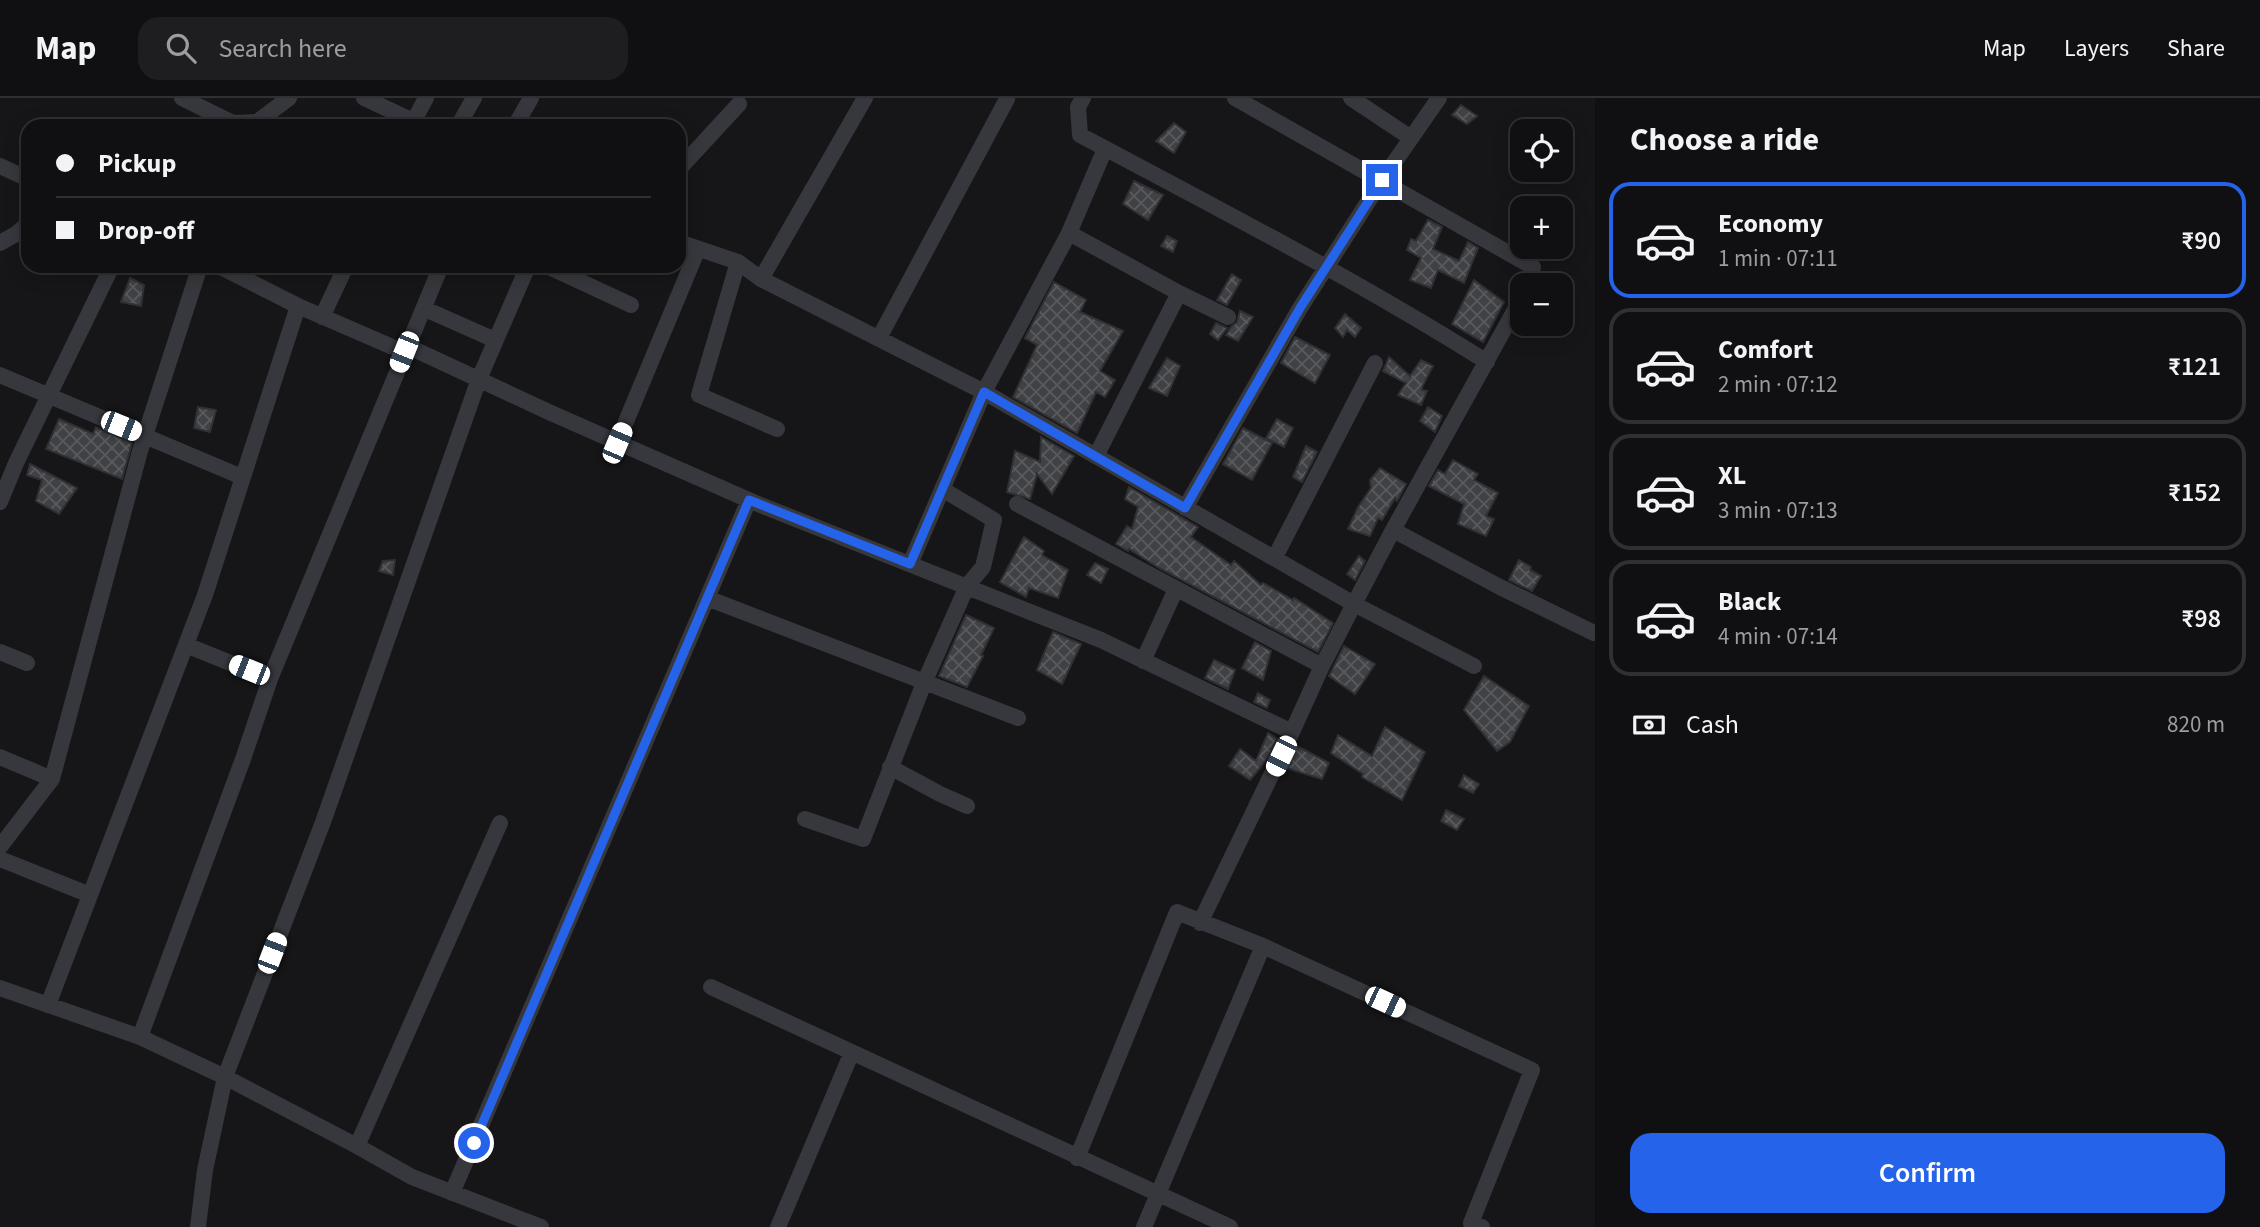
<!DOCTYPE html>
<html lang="en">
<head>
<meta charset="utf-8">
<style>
  :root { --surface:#101012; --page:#1e1e20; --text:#f1f3f6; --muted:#9c9d9f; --line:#303032; --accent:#2563eb }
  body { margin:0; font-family:"Source Sans 3",sans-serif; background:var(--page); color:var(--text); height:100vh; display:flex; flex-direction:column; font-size:26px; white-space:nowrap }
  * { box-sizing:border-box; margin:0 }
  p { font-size:23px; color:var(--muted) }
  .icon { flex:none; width:38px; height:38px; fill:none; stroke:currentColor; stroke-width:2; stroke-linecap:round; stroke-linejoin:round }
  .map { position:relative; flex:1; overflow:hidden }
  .panel { display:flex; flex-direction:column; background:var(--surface); width:665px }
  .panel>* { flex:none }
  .banner { position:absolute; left:21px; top:21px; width:665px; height:154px; border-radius:21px; box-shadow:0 4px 18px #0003,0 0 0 2px var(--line); display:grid; align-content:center; height:154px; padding:0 35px; background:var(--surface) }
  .controls { position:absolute; left:1510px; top:21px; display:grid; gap:14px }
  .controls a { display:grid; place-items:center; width:63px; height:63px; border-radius:14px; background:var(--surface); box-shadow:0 4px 18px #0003,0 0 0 2px var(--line); font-size:35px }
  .end { position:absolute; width:32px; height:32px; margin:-16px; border:9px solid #2563eb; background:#fff; box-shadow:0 0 0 4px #fff }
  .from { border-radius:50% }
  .car { position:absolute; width:21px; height:42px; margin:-21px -10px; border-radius:9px; box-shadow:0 0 5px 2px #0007; background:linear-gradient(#fff 24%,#345 0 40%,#fff 0 76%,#345 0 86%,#fff 0) }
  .banner b { display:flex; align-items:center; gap:24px; height:66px; font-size:26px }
  .banner b+b { border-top:2px solid var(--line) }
  .banner i { width:18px; height:18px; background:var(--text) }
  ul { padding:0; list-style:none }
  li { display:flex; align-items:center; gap:21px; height:116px; margin:0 14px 10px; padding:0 21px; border:4px solid var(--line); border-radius:21px }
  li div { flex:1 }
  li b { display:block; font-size:26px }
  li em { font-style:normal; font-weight:600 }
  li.selected { border-color:var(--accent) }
  li>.icon { width:63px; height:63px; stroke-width:1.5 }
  h2 { padding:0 35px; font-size:32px; line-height:84px }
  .pay { display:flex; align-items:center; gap:18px; height:77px; padding:0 35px; font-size:26px }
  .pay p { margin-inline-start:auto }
  .button { display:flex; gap:14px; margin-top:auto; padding:14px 35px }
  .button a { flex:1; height:80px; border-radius:21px; background:var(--accent); color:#fff; font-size:28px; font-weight:600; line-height:80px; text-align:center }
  header { display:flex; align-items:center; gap:42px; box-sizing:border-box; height:98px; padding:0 35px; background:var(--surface); border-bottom:2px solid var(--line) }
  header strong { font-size:33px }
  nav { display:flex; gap:38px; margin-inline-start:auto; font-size:24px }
  .search { width:490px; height:63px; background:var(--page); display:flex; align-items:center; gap:18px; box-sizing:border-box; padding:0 24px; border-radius:21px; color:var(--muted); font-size:26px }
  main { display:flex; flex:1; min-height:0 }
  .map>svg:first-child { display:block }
</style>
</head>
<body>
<header>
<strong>Map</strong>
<div class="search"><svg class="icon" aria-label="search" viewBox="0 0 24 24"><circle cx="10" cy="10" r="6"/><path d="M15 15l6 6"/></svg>Search here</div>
<nav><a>Map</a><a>Layers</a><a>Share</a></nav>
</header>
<main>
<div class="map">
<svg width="1595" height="1129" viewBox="0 0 1595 1129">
  <defs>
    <pattern id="building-cross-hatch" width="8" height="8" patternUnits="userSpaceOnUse" patternTransform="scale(1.75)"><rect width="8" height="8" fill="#404145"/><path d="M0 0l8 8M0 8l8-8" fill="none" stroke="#595a5e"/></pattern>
  </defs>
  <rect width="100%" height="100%" fill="#161618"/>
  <path fill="url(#building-cross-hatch)" stroke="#303034" stroke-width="2" d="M 1461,7 L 1477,18 L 1467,26 L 1452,17 Z
    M 1174,25 L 1186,34 L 1174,55 L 1156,43 Z
    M 1134,83 L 1163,97 L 1148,122 L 1123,106 Z
    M 1428,122 L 1442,129 L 1433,151 L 1459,163 L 1468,144 L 1478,150 L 1464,185 L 1438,172 L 1431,190 L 1410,182 L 1421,160 L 1407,152 L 1411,141 L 1416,143 Z
    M 1167,138 L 1177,143 L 1173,154 L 1161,148 Z
    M 1232,176 L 1241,182 L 1227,207 L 1217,202 Z
    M 130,180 L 144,187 L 141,208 L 121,204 Z
    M 1474,182 L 1504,204 L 1483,244 L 1452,226 Z
    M 1054,184 L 1086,202 L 1080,214 L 1123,233 L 1100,273 L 1115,282 L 1105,299 L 1096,294 L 1077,335 L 1013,299 L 1037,247 L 1025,240 Z
    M 1240,213 L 1253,219 L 1238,243 L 1226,237 L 1231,229 L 1237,224 Z
    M 1345,216 L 1361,230 L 1355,239 L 1347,232 L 1343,239 L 1335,230 Z
    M 1216,225 L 1227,230 L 1218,242 L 1210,236 Z
    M 1295,239 L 1330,257 L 1315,285 L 1281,265 Z
    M 1389,259 L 1410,278 L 1421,262 L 1433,268 L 1422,289 L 1422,292 L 1427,293 L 1421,307 L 1398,297 L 1406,285 L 1383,273 Z
    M 1167,260 L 1180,268 L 1167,298 L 1149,290 Z
    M 198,309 L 216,312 L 210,334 L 194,330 Z
    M 1428,309 L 1442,318 L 1435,334 L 1420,323 Z
    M 59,321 L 93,336 L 96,329 L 132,345 L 122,381 L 46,351 Z
    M 1277,321 L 1293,330 L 1284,349 L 1266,340 Z
    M 1243,330 L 1272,345 L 1252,382 L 1223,366 Z
    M 1041,339 L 1074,358 L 1052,396 L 1037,376 L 1030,401 L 1007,394 L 1015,353 L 1040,364 Z
    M 1306,348 L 1317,354 L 1302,384 L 1293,379 Z
    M 1453,362 L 1478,376 L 1474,382 L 1498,395 L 1486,418 L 1494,421 L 1486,438 L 1458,426 L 1464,406 L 1429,388 L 1438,372 L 1445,376 Z
    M 30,366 L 77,390 L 59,416 L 36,403 L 42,382 L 27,377 Z
    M 1380,370 L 1406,386 L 1397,403 L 1395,400 L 1382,422 L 1378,420 L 1370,438 L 1348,431 L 1358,409 L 1371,390 L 1370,382 Z
    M 1129,389 L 1198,429 L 1191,439 L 1231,467 L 1234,463 L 1261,487 L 1263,485 L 1293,502 L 1294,500 L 1333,525 L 1318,554 L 1159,470 L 1129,451 L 1128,453 L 1116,446 L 1127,428 L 1132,431 L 1138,409 L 1125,401 Z
    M 1024,439 L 1044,453 L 1042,457 L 1068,472 L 1058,500 L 1029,490 L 1026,499 L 1000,484 Z
    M 1359,458 L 1365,463 L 1355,482 L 1347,476 Z
    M 395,462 L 393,477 L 379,473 L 383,463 Z
    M 1519,462 L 1531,469 L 1530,472 L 1541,478 L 1532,493 L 1509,482 Z
    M 1095,465 L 1108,471 L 1101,485 L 1087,477 Z
    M 966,517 L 994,530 L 981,557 L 983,558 L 967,589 L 939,578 Z
    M 1053,534 L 1081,546 L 1062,586 L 1037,572 Z
    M 1255,544 L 1271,553 L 1263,582 L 1242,570 Z
    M 1344,548 L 1375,566 L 1355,596 L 1329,578 Z
    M 1214,562 L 1235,572 L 1228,591 L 1205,580 Z
    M 1484,578 L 1529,608 L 1510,644 L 1497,653 L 1464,612 Z
    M 1258,595 L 1270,602 L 1267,610 L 1254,604 Z
    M 1385,629 L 1425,654 L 1402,702 L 1362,679 L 1363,676 L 1331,655 L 1338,637 L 1372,658 Z
    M 1268,635 L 1277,641 L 1268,660 L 1250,682 L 1229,668 L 1240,651 L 1256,663 Z
    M 1297,648 L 1329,665 L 1322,681 L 1286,670 Z
    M 1464,677 L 1479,686 L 1473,695 L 1459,688 Z
    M 1446,712 L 1464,721 L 1457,732 L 1441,723 Z"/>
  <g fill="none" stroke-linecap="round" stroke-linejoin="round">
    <path stroke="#37383d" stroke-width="16" d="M 182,0 L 239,28
      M 364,0 L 424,28
      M 1083,0 L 1078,9 L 1080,37 C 1217,110 1355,181 1487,264
      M 1235,0 L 1533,169 L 1527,187
      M 1351,0 L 1411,40
      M 226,28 L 233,25 L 257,24 L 289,0
      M 411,28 L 426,0
      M 458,28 L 474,0
      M 515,28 L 531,0
      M 0,68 L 28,81
      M 679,71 L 739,6
      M 1069,135 L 1105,51
      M 0,145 L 16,136 L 28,126
      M 738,164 L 699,297 L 777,331
      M 219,168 L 298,208 L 404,254
      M 547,168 L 631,207
      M 761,181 L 865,0
      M 1179,195 L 1228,219
      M 425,211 L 495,242
      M 322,219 L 346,168
      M 879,240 L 1007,1
      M 407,248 L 551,315 L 758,406 L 1101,542 L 1292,634 L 1322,568 L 1354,506 L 984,294 L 761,181 L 738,164 L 679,144
      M 0,277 L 242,379
      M 617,345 L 698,151
      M 0,404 L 16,365 L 112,168
      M 1017,406 L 1322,568
      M 1185,410 L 1300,210 L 1382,82 L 1439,0
      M 1393,432 L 1500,489 L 1594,535
      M 1275,459 L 1375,265
      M 910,466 L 984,294 L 1069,135 L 1179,195 L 1096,358
      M 707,500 L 1018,620
      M 186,547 L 270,581
      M 0,554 L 27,565
      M 1143,563 L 1176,491
      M 1474,568 L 1354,506 L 1393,432 L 1522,199
      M 0,659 L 52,681
      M 890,669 L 940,696 L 967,708
      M 805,721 L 863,741 L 924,585 L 956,513 L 967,488 L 983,469 L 994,422 L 942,391
      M 0,749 L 52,681 L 140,353 L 200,168
      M 0,761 L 90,797
      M 1200,825 L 1292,634
      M 711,889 L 1230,1129
      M 0,890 L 140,939 L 225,979 L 357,1048 L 412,1079 L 541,1129
      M 48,907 L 205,497 L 298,208
      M 140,939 L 243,661 L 270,581 L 441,168
      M 357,1048 L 500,725
      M 1077,1060 L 1177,814 L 1263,848 L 1532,972 L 1471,1125 L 1482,1129
      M 452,1095 L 749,402
      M 198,1129 L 205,1072 L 225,979 L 323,724 L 479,281 L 528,168
      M 778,1129 L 852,954
      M 1144,1129 L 1263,848"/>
  </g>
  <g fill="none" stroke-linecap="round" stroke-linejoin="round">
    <path stroke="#2563eb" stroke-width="9" d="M 474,1045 L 749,402 L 910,466 L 984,294 L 1185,410 L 1300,210 L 1382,82"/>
  </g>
</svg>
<div class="controls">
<a><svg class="icon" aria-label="locate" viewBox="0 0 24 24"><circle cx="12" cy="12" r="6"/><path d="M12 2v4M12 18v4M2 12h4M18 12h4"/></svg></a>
<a>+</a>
<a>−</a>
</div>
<i class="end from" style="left:474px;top:1045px"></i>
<i class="end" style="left:1382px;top:82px"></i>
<i class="car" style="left:404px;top:254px;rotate:202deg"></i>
<i class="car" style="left:121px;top:328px;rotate:112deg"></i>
<i class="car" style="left:617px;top:345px;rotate:23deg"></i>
<i class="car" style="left:249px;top:572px;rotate:292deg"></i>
<i class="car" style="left:1281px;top:658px;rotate:206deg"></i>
<i class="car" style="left:272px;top:855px;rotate:21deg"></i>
<i class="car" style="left:1385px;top:904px;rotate:115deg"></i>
<div class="banner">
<b><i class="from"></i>Pickup</b>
<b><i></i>Drop-off</b>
</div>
</div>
<section class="panel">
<h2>Choose a ride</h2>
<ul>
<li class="selected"><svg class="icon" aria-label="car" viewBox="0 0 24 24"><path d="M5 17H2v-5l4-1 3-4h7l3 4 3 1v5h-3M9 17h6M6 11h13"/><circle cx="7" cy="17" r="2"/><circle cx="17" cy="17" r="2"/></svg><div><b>Economy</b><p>1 min · 07:11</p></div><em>₹90</em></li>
<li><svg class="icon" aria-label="car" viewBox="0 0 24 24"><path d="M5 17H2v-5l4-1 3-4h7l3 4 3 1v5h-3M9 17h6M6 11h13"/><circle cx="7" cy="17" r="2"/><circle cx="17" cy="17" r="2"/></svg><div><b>Comfort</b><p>2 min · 07:12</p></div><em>₹121</em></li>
<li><svg class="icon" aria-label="car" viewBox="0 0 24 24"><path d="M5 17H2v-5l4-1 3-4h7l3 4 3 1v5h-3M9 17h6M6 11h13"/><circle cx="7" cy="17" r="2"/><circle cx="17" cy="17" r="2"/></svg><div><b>XL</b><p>3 min · 07:13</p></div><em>₹152</em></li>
<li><svg class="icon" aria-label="car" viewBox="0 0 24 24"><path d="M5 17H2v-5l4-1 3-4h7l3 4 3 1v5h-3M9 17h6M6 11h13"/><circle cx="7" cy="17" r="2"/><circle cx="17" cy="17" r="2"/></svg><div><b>Black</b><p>4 min · 07:14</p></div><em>₹98</em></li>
</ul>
<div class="pay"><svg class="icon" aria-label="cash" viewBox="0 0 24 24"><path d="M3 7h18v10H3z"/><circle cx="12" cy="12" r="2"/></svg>Cash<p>820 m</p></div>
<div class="button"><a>Confirm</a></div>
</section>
</main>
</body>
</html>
